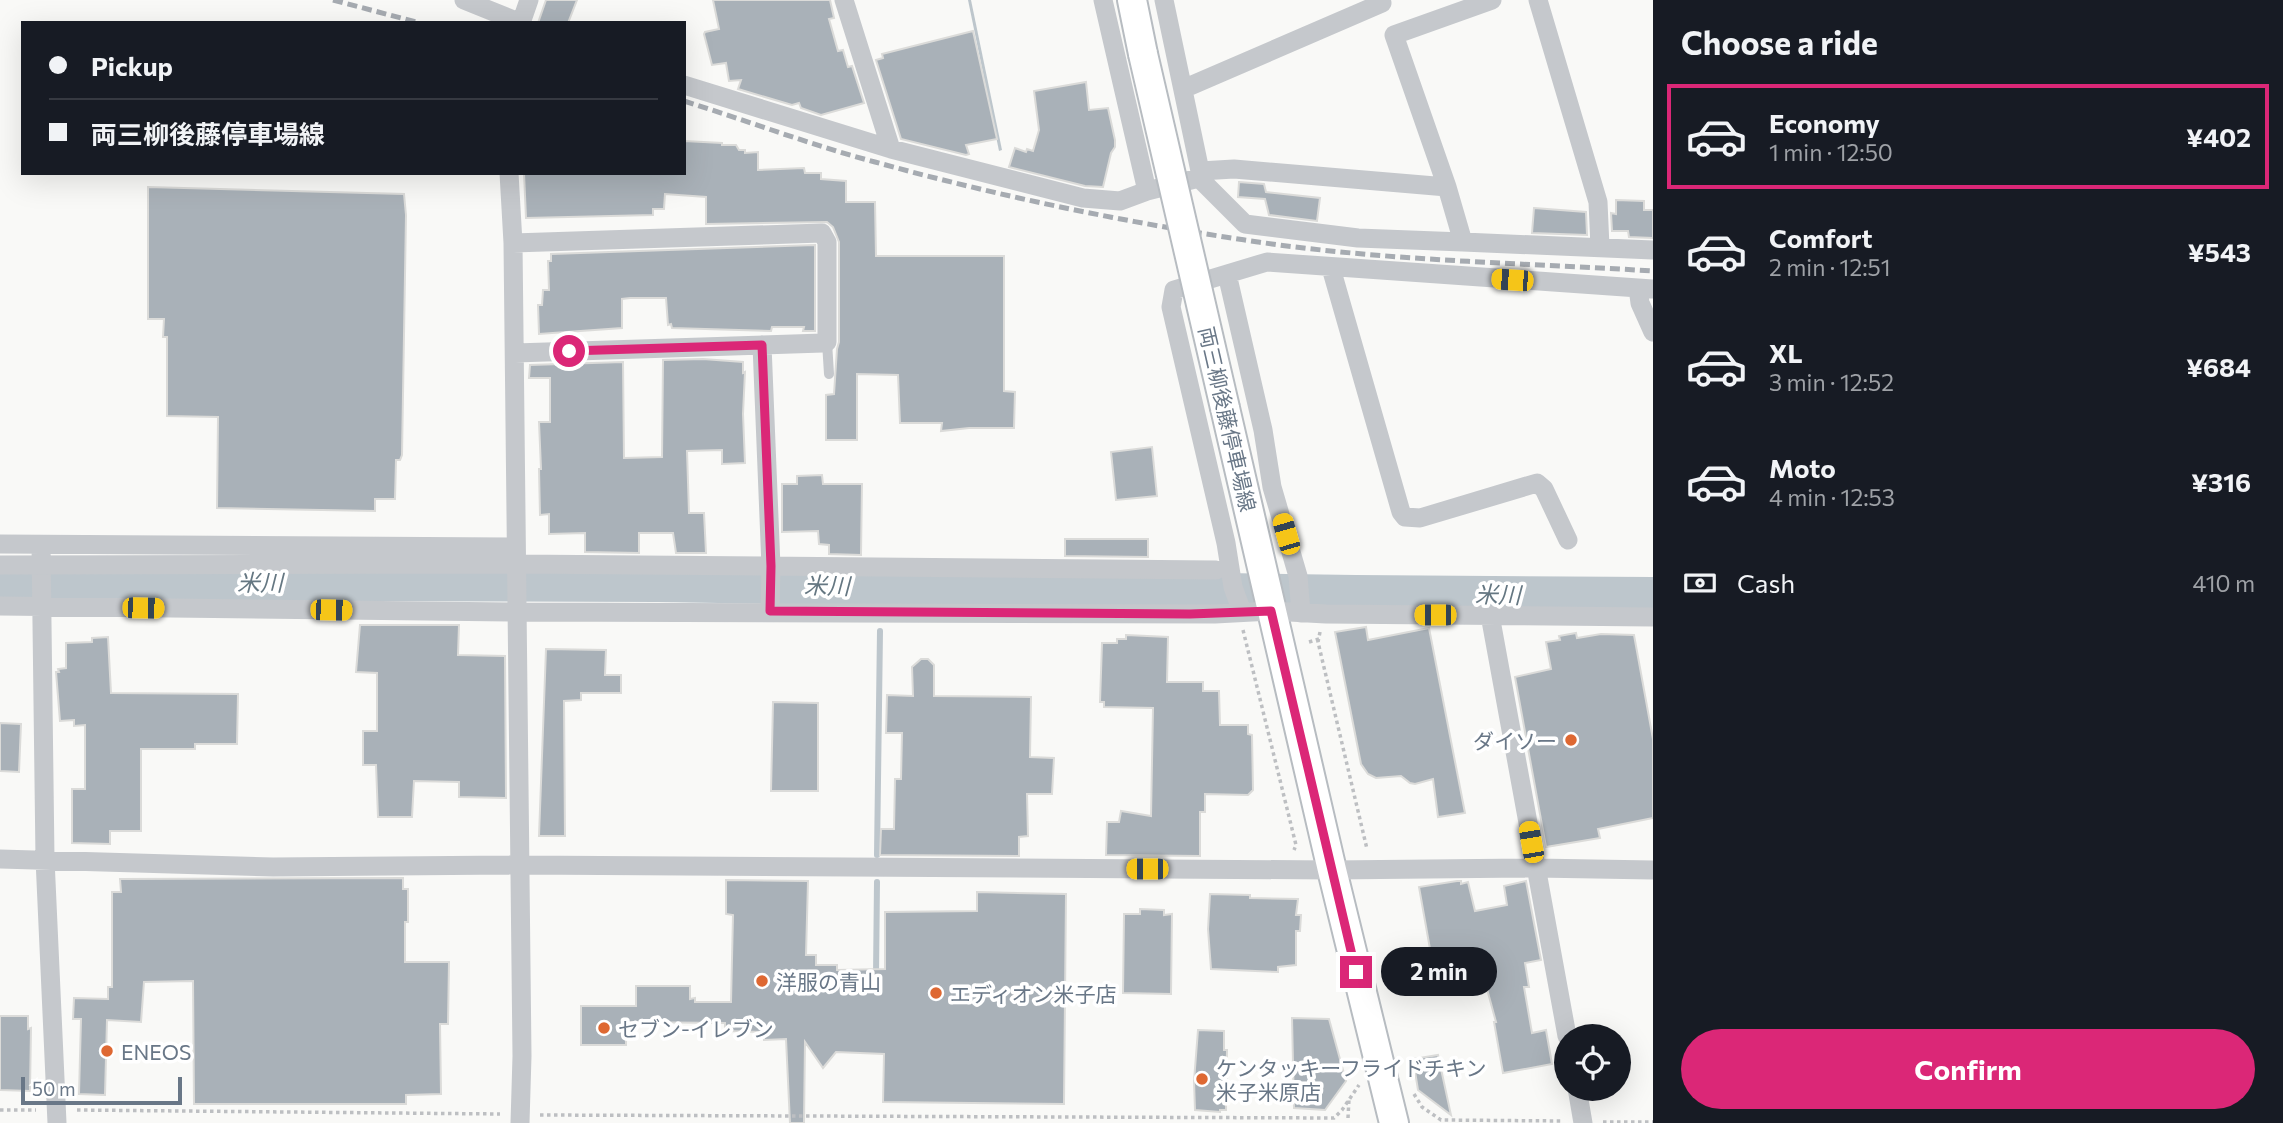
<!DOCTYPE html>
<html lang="en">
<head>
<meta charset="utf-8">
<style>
  :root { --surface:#171b24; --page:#242831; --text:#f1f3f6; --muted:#9ea1a6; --line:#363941; --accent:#db2777 }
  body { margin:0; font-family:Commissioner,"Noto Sans JP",sans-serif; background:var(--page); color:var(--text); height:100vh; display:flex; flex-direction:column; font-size:26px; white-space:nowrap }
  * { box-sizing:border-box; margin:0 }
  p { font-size:23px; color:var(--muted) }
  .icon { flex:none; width:38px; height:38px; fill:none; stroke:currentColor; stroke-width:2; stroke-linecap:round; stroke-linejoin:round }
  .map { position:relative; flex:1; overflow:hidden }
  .side { display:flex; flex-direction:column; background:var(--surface); width:630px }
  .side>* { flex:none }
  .guide { position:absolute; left:21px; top:21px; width:665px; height:154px; border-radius:0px; box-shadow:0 7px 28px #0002; display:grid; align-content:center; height:154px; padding:0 28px; background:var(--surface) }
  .buttons { position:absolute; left:1554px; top:1024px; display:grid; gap:14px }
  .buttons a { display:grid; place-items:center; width:77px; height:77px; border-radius:50%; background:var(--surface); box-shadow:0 7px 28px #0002; font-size:35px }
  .scale { position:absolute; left:21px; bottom:18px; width:161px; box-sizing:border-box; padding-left:7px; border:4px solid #697787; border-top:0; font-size:19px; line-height:24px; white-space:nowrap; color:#697787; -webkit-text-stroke:5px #fff; paint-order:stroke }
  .end { position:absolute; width:32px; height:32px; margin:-16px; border:9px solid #db2777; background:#fff; box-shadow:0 0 0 4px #fff }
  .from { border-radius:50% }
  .bubble { position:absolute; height:49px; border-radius:24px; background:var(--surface); box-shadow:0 7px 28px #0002; font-size:23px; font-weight:700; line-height:49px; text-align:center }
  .car { position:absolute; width:21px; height:42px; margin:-21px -10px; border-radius:9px; box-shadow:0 0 5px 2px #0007; background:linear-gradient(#f5c518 24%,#345 0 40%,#f5c518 0 76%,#345 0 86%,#f5c518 0) }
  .guide b { display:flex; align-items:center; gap:24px; height:66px; font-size:26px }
  .guide b+b { border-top:2px solid var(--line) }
  .guide i { width:18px; height:18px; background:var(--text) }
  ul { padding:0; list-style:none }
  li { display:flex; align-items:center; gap:21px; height:105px; margin:0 14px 10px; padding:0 14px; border:4px solid transparent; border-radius:0px }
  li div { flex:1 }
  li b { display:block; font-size:26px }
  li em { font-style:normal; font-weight:700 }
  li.selected { border-color:var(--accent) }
  li>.icon { width:63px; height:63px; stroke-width:1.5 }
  h2 { padding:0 28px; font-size:32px; line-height:84px }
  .pay { display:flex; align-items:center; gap:18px; height:77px; padding:0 28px; font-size:26px }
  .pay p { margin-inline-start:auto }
  .action { display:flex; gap:14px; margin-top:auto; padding:14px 28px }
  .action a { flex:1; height:80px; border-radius:42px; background:var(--accent); color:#fff; font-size:28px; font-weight:700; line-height:80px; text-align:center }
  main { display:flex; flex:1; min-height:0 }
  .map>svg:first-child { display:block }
</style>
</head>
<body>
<main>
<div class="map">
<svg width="1653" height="1123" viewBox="0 0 1653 1123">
  <rect width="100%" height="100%" fill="#f9f9f7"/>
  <path fill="#bdc6cc" d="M 968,0 L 971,0 L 1002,150 L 999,151 Z"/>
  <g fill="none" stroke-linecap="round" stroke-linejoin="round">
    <path stroke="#bdc6cc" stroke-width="6" d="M 877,855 L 880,631
      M 876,975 L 877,882"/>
    <path stroke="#bdc6cc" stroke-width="38" d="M 0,581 L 658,583 L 1356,594 L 1653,596"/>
  </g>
  <path fill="#a9b1b8" stroke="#dbdbd9" stroke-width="2" d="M 546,0 L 577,0 L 568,23 L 538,23 Z
    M 713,0 L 830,0 L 834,18 L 829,19 L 838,51 L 843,50 L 848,67 L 852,66 L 864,103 L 821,115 L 801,108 L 799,103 L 792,105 L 738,89 L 741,80 L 729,81 L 726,63 L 712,65 L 704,34 L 705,32 L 719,29 Z
    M 973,31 L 997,139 L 966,145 L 969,154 L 966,155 L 901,139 L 876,60 L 883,58 L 882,54 Z
    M 1086,82 L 1089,110 L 1108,108 L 1115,140 L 1115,147 L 1111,153 L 1103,187 L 1085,186 L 1009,167 L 1015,148 L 1026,152 L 1027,149 L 1033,151 L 1039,130 L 1034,91 Z
    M 684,141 L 722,143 L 722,145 L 736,145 L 739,150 L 745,150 L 745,153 L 758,152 L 758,170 L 804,168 L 805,173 L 821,173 L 821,179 L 846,181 L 846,202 L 875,202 L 876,256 L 1004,256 L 1004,391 L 1015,392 L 1014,428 L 969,428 L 941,431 L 942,423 L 900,423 L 898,375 L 857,374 L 857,440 L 826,440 L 826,395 L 834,394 L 837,349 L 839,342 L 839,242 L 833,227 L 827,222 L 706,224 L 706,197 L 665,194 L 664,209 L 653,209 L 653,215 L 526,218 L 524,173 L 684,173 Z
    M 1239,182 L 1264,184 L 1266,192 L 1320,198 L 1317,221 L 1269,215 L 1265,199 L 1238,197 Z
    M 148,187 L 404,194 L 406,215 L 402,455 L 400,460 L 396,460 L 395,499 L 375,499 L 375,511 L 217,508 L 218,417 L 167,416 L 167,337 L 163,337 L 164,319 L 148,319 Z
    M 1616,200 L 1644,201 L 1644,210 L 1653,210 L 1653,238 L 1629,237 L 1628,231 L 1612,231 L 1611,213 L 1616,214 Z
    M 1534,208 L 1586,212 L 1587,235 L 1532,233 Z
    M 815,245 L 815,331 L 803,331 L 804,327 L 772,327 L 771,331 L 672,328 L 671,324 L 668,325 L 666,298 L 630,298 L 622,299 L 622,328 L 539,334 L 538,305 L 542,305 L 543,290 L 549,290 L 548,261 L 551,261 L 551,254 Z
    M 703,359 L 743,362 L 743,373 L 745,372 L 743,414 L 745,463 L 722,464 L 722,450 L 687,451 L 689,513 L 704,513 L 706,553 L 676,553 L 673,533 L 639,533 L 639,553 L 585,552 L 585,533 L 549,534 L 549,514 L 540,515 L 539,469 L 541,469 L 539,422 L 550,422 L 550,378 L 529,378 L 530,365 L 623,362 L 624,458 L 662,457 L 663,360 Z
    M 1152,447 L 1157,496 L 1116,500 L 1111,452 Z
    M 822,475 L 823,484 L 862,484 L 861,555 L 829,554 L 829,545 L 819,544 L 818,531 L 782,532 L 782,484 L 797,484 L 797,476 Z
    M 1065,539 L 1148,539 L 1148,557 L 1065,556 Z
    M 360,625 L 459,625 L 458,655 L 505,656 L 506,798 L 459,797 L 459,782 L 414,781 L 412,817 L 378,817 L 376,765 L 363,765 L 363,731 L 377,731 L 377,673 L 356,672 Z
    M 1366,627 L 1368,640 L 1429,628 L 1465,813 L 1438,817 L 1433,779 L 1415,784 L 1410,783 L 1401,776 L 1376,778 L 1368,774 L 1361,764 L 1335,632 Z
    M 1576,633 L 1577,638 L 1601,634 L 1634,635 L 1653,739 L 1653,818 L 1598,829 L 1600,838 L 1546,847 L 1515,677 L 1551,669 L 1546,642 L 1560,640 L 1559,636 Z
    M 1126,635 L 1168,637 L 1167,682 L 1203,682 L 1203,691 L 1219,691 L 1220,725 L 1248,725 L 1248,734 L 1252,735 L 1253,790 L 1248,795 L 1205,794 L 1205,812 L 1200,812 L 1200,856 L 1106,855 L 1107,822 L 1119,822 L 1121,811 L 1151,816 L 1153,708 L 1104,707 L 1104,702 L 1100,702 L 1102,643 L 1117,643 L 1117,639 L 1126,639 Z
    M 108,637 L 111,693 L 238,694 L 237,744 L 195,744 L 195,749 L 141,749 L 141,831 L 110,831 L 110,844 L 72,843 L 72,789 L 85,789 L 85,725 L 74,726 L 74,720 L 60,721 L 56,672 L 59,672 L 58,669 L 66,668 L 66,643 L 92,642 L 92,638 Z
    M 546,649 L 606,650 L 605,675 L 621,675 L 621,693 L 581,693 L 581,700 L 564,701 L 565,836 L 539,836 Z
    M 921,659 L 928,659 L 934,665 L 934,696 L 1031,697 L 1030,757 L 1054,758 L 1052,794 L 1027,794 L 1028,836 L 1019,837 L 1019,856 L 880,855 L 881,829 L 894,829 L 895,779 L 901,779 L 902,733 L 886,733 L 887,695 L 913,696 L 912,667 Z
    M 773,702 L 818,703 L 818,791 L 771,791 Z
    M 0,723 L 21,724 L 19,772 L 0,771 Z
    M 403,878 L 403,889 L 408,889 L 408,922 L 405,922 L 405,962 L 449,962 L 448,1024 L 440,1024 L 441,1094 L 406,1095 L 406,1104 L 194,1104 L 193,981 L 144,982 L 141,1022 L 107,1020 L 105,1095 L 79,1094 L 81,1019 L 73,1019 L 74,998 L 108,999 L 108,987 L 112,987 L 112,892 L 121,892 L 120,879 Z
    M 726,880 L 808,881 L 806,955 L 816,955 L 816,965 L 837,965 L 837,970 L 885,969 L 885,912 L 977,911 L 977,892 L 1066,894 L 1064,1104 L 883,1102 L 884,1054 L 836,1052 L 823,1068 L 805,1042 L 804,1123 L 790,1123 L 786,1039 L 764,1040 L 764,1032 L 725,1031 L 725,1023 L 626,1022 L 626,1045 L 581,1045 L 581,1006 L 636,1006 L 636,986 L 690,986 L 690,999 L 695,998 L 695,1002 L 731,1002 L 733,915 L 726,914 Z
    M 1457,881 L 1461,881 L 1461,884 L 1468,882 L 1475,911 L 1507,905 L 1504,886 L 1526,881 L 1541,960 L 1525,963 L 1529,987 L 1524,987 L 1532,1033 L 1546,1030 L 1552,1064 L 1503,1073 L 1494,1022 L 1496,1022 L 1487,989 L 1472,992 L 1471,987 L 1438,994 L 1419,887 Z
    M 1210,894 L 1250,895 L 1250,898 L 1298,899 L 1296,915 L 1301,915 L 1300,931 L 1296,931 L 1296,965 L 1278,967 L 1278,972 L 1211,969 L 1208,929 Z
    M 1140,909 L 1164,910 L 1164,915 L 1172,914 L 1171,994 L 1123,993 L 1124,914 L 1140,914 Z
    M 0,1016 L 28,1016 L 28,1029 L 31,1028 L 30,1091 L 0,1090 Z
    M 1292,1018 L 1329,1019 L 1346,1081 L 1325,1110 L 1294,1108 Z
    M 1198,1030 L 1224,1031 L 1224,1050 L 1227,1050 L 1226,1110 L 1220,1110 L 1220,1112 L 1195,1110 L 1194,1081 Z
    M 1438,1055 L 1451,1115 L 1418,1090 L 1413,1059 Z"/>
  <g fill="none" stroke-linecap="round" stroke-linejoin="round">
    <defs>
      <path id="secondary" d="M 1132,0 L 1143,54
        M 1225,408 L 1332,870 L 1394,1123"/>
    </defs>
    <use href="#secondary" stroke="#b7bcc1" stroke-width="32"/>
    <path stroke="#bdbfc2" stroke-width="3.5" stroke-dasharray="3.5 3.5" stroke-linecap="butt" d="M 1243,630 L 1296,845 L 1294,850
      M 1320,632 L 1318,642 L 1367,849
      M 1309,642 L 1319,639
      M 1414,1094 L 1422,1107 L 1441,1120 L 1563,1121
      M 0,1110 L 36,1110
      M 77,1110 L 500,1114
      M 540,1115 L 1334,1118 L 1342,1110 L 1359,1085
      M 1348,1118 L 1349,1099
      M 1603,1122 L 1653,1122"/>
    <path stroke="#c5c8cc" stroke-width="10" d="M 827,342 L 829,374"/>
    <path stroke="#c5c8cc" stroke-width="19" d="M 464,0 L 521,23
      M 1103,0 L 1147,191 L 1199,178 L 1200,171 L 1164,0
      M 1538,0 L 1598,202 L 1600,247
      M 521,23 L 529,0
      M 684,85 L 891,149 L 844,0
      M 1183,89 L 1382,3
      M 891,149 L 1083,198 L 1120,201 L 1147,191
      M 1200,171 L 1234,169 L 1447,187 L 1463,242 L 1653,250
      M 509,173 L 513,243 L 522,1056 L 520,1123
      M 1199,178 L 1245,224 L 1358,238 L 1463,242
      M 1447,187 L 1394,35 L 1492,0
      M 513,243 L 822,233 L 827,242 L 827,342 L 823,343 L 515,353
      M 1331,268 L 1401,512 L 1405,517 L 1420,518 L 1537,483 L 1544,489 L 1568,540
      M 1227,274 L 1263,430 L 1272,487 L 1298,576 L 1301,613
      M 1638,288 L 1640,303 L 1653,332
      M 762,345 L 771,567 L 770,611
      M 0,544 L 516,547
      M 41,545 L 45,859 L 57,1123
      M 0,565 L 517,564 L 1216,570
      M 0,606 L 518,612 L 1215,614 L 1271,611 L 1326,614 L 1653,617
      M 1242,612 L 1233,587 L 1226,543 L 1171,307 L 1174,290 L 1267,262 L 1653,289
      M 1490,615 L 1567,1036
      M 0,859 L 273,867 L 520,865 L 1332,870 L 1536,868 L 1653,870
      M 1577,1088 L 1583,1123"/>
    <use href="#secondary" stroke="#fff" stroke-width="28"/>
    <path stroke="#a6abb1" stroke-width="5" stroke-dasharray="10 5" stroke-linecap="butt" d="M 333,0 L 420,23
      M 684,101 C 748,121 811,145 875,162 C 1001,197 1129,223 1258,242 C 1388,261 1522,263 1653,271"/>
    <defs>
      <path id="secondary-bridge" d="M 1143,54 L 1225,408"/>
    </defs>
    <use href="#secondary-bridge" stroke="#b7bcc1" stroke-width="32" stroke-linecap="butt"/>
    <use href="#secondary-bridge" stroke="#fff" stroke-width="28"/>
  </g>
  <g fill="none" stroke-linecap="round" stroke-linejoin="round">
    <path stroke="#db2777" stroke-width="9" d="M 569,351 L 762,345 L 771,566 L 770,611 L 1190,614 L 1271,611 L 1356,972"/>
  </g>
  <g fill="#de6832" stroke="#fff" stroke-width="2.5">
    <circle cx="1571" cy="740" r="7"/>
    <circle cx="762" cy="981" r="7"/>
    <circle cx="936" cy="993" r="7"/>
    <circle cx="604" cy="1028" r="7"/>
    <circle cx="107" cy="1051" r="7"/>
    <circle cx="1202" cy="1079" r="7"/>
  </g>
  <g text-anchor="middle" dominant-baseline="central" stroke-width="7" stroke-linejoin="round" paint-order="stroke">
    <g font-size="21" fill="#697787" stroke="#fff">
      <text transform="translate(1228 419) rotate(77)">両三柳後藤停車場線</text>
    </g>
    <g font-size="21" fill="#697787" stroke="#fff" text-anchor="start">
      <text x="1557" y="740" text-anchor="end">ダイソー</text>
      <text x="776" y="981">洋服の青山</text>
      <text x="950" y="993">エディオン米子店</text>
      <text x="618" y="1028">セブン-イレブン</text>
      <text x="121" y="1051">ENEOS</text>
      <text x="1216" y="1067">ケンタッキーフライドチキン<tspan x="1216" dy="24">米子米原店</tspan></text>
    </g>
    <g font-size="23" font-style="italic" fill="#657782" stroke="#fff">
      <text x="260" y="582">米川</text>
      <text transform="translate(827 585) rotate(1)">米川</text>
      <text transform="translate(1498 594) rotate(1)">米川</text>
    </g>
  </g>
</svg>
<div class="buttons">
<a><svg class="icon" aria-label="locate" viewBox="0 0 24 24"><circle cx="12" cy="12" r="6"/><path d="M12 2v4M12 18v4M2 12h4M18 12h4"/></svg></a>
</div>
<div class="scale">50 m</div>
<i class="end from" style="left:569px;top:351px"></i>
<i class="end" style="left:1356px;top:972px"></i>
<div class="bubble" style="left:1381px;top:947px;width:116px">2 min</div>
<i class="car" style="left:1512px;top:280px;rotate:274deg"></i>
<i class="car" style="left:1286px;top:534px;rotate:344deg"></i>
<i class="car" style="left:143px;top:608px;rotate:91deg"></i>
<i class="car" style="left:331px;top:610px;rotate:91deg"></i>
<i class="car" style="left:1435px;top:615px;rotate:270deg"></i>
<i class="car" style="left:1531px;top:842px;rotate:350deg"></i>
<i class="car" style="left:1147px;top:869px;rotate:270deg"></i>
<div class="guide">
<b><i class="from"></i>Pickup</b>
<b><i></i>両三柳後藤停車場線</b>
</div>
</div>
<section class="side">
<h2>Choose a ride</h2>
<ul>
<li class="selected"><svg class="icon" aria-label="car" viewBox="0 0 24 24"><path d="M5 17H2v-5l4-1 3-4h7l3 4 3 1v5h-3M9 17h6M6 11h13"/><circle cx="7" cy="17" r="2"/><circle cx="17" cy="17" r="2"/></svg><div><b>Economy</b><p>1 min · 12:50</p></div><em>¥402</em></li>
<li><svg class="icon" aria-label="car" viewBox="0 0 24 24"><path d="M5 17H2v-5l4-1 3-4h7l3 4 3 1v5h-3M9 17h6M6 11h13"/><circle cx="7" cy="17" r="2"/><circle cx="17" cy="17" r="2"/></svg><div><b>Comfort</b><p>2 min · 12:51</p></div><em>¥543</em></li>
<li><svg class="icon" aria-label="car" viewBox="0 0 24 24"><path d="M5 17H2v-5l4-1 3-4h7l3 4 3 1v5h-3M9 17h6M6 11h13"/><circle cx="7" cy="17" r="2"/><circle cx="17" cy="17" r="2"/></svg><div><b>XL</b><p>3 min · 12:52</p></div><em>¥684</em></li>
<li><svg class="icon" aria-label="car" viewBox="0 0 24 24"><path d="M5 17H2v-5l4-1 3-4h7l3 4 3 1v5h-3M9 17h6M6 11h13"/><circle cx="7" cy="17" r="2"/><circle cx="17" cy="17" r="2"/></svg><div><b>Moto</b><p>4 min · 12:53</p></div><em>¥316</em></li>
</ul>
<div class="pay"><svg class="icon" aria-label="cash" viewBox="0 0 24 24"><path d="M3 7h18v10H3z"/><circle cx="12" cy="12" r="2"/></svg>Cash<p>410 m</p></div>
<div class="action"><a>Confirm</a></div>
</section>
</main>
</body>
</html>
